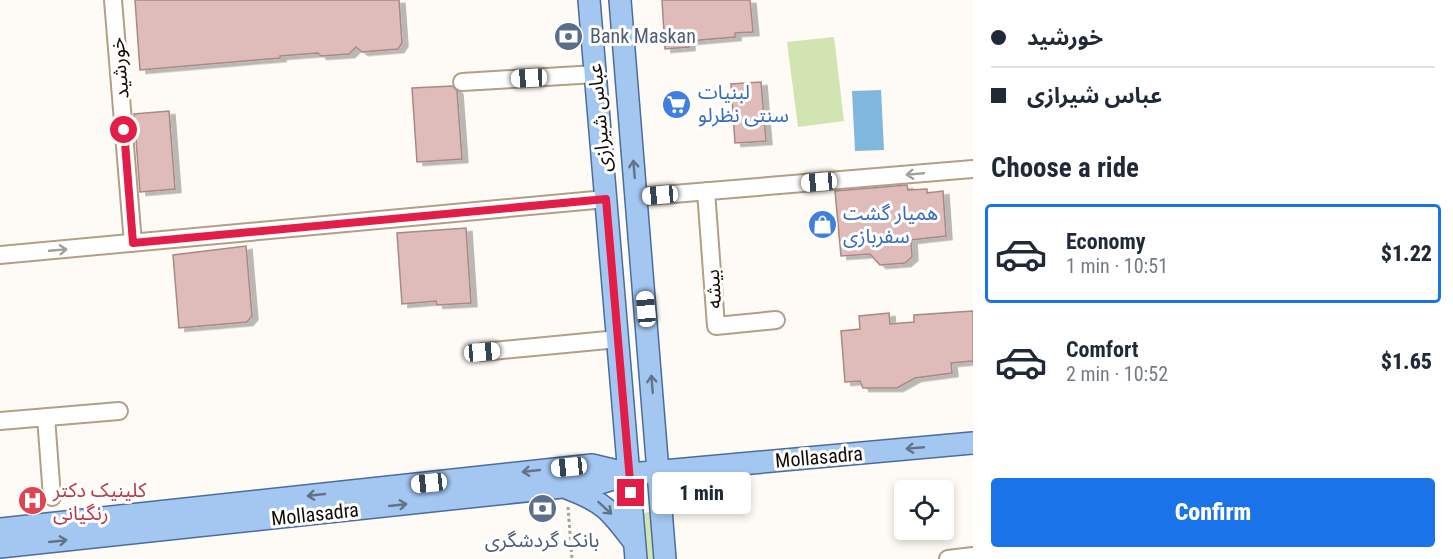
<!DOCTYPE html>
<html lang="en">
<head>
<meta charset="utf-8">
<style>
  :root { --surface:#fff; --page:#f6f6f7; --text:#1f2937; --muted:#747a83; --line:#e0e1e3; --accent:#1a73e8 }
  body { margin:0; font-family:"Roboto Condensed","Noto Sans Arabic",sans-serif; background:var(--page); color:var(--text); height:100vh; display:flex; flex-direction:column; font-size:22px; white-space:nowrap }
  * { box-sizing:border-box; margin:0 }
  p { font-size:20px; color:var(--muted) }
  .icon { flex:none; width:33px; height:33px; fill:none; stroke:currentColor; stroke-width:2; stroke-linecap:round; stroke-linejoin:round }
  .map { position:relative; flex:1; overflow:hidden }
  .drawer { display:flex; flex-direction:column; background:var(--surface); width:480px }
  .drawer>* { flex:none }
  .top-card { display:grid; align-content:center; height:132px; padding:0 18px; background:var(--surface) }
  .controls { position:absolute; left:894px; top:480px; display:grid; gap:12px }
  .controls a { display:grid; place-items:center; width:60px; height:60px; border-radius:6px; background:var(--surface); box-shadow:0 3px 9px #0003; font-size:30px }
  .end { position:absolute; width:27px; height:27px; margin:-14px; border:8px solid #e11d48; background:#fff; box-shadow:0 0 0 3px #fff }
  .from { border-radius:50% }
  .bubble { position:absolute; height:42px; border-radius:6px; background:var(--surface); box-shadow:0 3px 9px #0003; font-size:20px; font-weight:800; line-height:42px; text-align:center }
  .car { position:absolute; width:18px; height:36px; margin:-18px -9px; border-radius:8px; box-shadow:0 0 4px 2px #0007; background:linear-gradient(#fff 24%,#345 0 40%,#fff 0 76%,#345 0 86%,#fff 0) }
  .top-card b { display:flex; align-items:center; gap:21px; height:57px; font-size:22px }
  .top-card b+b { border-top:2px solid var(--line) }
  .top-card i { width:15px; height:15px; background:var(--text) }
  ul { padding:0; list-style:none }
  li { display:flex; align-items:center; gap:18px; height:99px; margin:0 12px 9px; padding:0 6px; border:3px solid transparent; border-radius:6px }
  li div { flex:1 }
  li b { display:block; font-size:22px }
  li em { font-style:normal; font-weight:800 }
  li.active { border-color:var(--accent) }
  li>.icon { width:54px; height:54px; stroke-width:1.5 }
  h2 { padding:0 18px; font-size:27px; line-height:72px }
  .primary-button { display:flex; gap:12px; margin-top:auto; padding:12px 18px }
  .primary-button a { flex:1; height:69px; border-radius:6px; background:var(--accent); color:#fff; font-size:24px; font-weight:800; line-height:69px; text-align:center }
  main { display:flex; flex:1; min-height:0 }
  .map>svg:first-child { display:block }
</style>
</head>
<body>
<main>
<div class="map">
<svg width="973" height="559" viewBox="0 0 973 559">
  <defs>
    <filter id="shadow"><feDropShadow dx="6" dy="3.5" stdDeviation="0" flood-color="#0004"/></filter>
  </defs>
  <rect width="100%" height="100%" fill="#fefaf5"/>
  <path fill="#d2e4b1" d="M 834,37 L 844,121 L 798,127 L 787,42 Z
    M 649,512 L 654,513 L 658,559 L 644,559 L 642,521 L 644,513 Z"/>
  <path fill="#80b7dc" d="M 881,90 L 884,150 L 855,151 L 852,91 Z"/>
  <path fill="#dfbcb9" stroke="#a98885" stroke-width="1.5" filter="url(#shadow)" d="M 135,0 L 399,0 L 402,43 L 398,49 L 362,52 L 356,47 L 349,54 L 321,56 L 318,53 L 280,56 L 280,58 L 140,70 Z
    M 662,0 L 750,0 L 753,32 L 735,33 L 735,37 L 689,41 L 689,47 L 665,49 Z
    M 761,82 L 766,141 L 735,143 L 731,84 Z
    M 453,86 L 457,91 L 462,159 L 417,162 L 412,88 Z
    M 169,111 L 175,189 L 140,192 L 134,114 Z
    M 907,185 L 908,190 L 927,189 L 927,193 L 943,191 L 946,236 L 911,240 L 912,257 L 905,263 L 880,265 L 870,254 L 841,256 L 835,191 Z
    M 466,228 L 471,303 L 437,305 L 436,301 L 402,304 L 397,233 Z
    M 246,246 L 252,316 L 247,322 L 179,328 L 173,255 Z
    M 973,311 L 973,361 L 951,363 L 952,373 L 915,378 L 897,388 L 863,388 L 860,381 L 845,382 L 841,331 L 860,329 L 859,316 L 889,313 L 890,324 L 914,322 L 914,315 Z"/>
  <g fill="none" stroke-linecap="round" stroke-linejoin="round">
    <defs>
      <path id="minor" d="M 113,0 L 133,243
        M 462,82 L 596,74
        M 706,191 L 716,326 L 776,320
        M 637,197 L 973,169
        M 0,255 L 606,199
        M 482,352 L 618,339
        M 46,417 L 52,497
        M 0,421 L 119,411
        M 948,559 L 973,556"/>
      <path id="major" d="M 589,0 L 636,559
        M 620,0 L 665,559
        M 569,489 C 606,503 611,512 634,542
        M 0,529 L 592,465 L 629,474
        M 0,547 L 600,483 L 630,474 L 973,443"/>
    </defs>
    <use href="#minor" stroke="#b19f86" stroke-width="20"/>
    <use href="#major" stroke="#4b6d99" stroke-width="24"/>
    <path stroke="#a5a09a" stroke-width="3" stroke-dasharray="3 3" stroke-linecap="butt" d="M 568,507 L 572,559"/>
    <use href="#minor" stroke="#fff" stroke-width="16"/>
    <use href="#major" stroke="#a4c7f2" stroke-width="21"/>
  </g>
  <defs><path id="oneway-shaft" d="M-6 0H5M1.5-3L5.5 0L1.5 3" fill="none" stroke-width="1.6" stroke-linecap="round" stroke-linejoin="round" transform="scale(1.5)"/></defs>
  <g stroke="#637387">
    <use href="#oneway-shaft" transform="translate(634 169) rotate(-95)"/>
    <use href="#oneway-shaft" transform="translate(652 384) rotate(-95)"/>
    <use href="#oneway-shaft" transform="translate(915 448) rotate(175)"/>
    <use href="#oneway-shaft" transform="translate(531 471) rotate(174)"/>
    <use href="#oneway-shaft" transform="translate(316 495) rotate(174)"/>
    <use href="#oneway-shaft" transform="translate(398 505) rotate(-6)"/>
    <use href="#oneway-shaft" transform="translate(605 508) rotate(42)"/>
    <use href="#oneway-shaft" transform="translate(58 541) rotate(-6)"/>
  </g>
  <g stroke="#a19e9b">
    <use href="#oneway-shaft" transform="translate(915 174) rotate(175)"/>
    <use href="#oneway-shaft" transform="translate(58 250) rotate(-5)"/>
  </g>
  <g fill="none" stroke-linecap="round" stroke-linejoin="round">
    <path stroke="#e11d48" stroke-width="8" d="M 124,130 L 133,243 L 606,199 L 631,493"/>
  </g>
  <defs>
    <symbol id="bank-disc" viewBox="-11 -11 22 22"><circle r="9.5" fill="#5c6f8a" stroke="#fff"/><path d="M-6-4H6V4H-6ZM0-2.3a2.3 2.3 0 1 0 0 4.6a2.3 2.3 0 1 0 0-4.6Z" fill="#fff"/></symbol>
    <symbol id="supermarket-disc" viewBox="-11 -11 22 22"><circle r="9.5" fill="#3f7fe0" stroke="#fff"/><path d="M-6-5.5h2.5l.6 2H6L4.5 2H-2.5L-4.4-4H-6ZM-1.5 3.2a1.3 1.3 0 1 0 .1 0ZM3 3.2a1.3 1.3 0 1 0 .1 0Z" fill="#fff"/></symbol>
    <symbol id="shop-disc" viewBox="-11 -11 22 22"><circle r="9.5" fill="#3f7fe0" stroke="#fff"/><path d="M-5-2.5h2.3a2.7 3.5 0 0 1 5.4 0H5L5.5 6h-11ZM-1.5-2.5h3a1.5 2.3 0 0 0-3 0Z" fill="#fff"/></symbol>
    <symbol id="hospital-disc" viewBox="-11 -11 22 22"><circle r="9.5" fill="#e0444e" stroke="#fff"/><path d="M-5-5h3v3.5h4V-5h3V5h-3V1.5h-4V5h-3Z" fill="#fff"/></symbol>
  </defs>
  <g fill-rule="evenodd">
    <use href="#bank-disc" x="552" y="20" width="33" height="33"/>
    <use href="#supermarket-disc" x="660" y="88" width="33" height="33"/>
    <use href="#shop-disc" x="806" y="208" width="33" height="33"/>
    <use href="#hospital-disc" x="16" y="484" width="33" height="33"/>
    <use href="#bank-disc" x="526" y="492" width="33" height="33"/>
  </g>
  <g text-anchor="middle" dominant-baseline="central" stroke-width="6" stroke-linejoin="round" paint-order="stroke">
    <g font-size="20" fill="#4e5e75" stroke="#fff" text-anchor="start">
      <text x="590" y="36">Bank Maskan</text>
      <text x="542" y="540" text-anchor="middle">بانک گردشگری</text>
    </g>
    <g font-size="20" fill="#140d05" stroke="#fff">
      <text transform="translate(119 68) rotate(-95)">خورشید</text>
      <text transform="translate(599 118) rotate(-95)">عباس شیرازی</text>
      <text transform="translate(713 289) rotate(-94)">بیشه</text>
      <text transform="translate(819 457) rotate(-5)">Mollasadra</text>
      <text transform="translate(315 514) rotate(-6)">Mollasadra</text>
    </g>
    <g font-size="20" fill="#366cbe" stroke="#fff" text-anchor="start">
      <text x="698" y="92">لبنیات<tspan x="698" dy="23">سنتی نظرلو</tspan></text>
      <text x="843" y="213">همیار گشت<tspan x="843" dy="23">سفربازی</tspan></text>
    </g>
    <g font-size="20" fill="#be3a42" stroke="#fff" text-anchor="start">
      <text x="53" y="490">کلینیک دکتر<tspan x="53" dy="23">رنگیانی</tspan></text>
    </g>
  </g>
</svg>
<div class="controls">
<a><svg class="icon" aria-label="locate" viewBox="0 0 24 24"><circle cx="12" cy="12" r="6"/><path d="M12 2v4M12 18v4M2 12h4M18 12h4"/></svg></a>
</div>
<i class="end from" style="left:124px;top:130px"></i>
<i class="end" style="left:631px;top:493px"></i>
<div class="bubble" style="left:652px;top:472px;width:99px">1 min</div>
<i class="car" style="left:529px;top:78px;rotate:267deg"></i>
<i class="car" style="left:819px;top:182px;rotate:265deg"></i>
<i class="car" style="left:660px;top:195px;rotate:265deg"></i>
<i class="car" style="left:646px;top:309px;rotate:355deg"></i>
<i class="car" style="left:482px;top:352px;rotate:85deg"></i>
<i class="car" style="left:569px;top:467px;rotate:264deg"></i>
<i class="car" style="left:429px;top:483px;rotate:264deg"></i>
</div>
<section class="drawer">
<div class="top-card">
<b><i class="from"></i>خورشید</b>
<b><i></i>عباس شیرازی</b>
</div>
<h2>Choose a ride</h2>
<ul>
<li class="active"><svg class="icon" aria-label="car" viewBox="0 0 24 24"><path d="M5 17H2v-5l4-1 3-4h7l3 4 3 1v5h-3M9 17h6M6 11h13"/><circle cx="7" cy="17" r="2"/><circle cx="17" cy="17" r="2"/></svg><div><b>Economy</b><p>1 min · 10:51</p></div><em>$1.22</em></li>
<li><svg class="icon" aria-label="car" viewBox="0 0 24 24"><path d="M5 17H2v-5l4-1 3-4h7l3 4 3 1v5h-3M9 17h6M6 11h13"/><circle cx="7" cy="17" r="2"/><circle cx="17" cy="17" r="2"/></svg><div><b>Comfort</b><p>2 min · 10:52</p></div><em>$1.65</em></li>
</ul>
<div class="primary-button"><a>Confirm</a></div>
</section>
</main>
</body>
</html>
